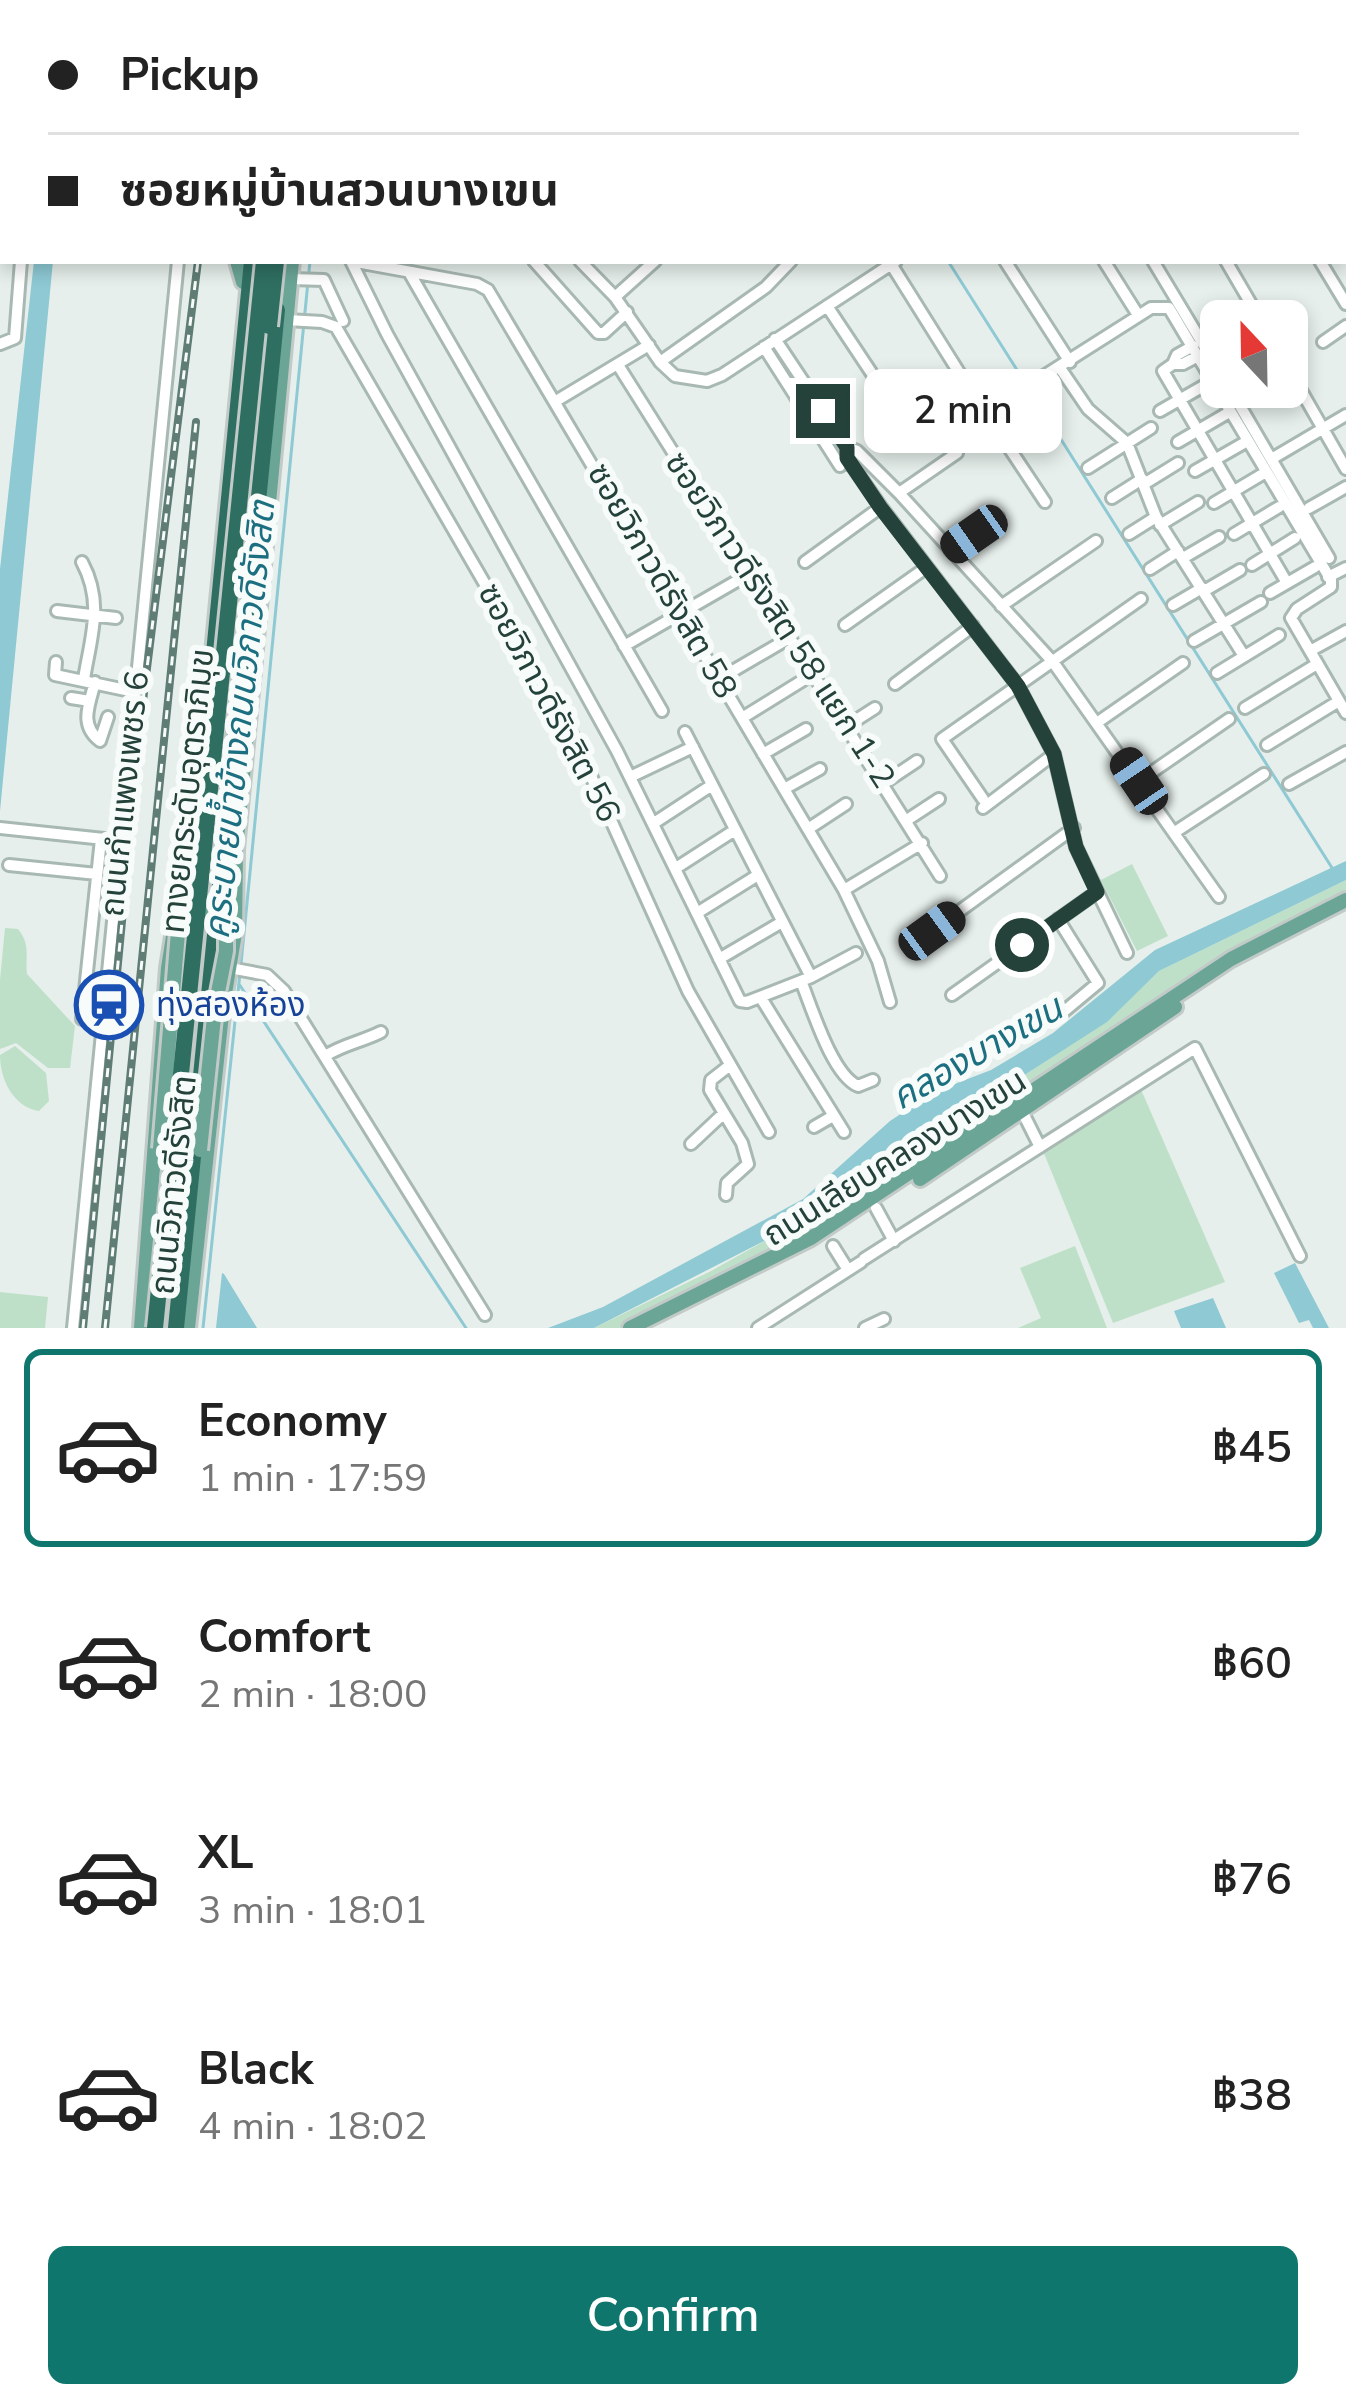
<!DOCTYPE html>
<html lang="en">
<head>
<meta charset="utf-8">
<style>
  :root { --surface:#fff; --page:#f6f6f6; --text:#222; --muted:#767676; --line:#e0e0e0; --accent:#0f766e }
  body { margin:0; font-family:"Nunito Sans","Noto Sans Thai",sans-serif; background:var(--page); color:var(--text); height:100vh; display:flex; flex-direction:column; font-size:45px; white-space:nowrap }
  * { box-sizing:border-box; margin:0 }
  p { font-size:39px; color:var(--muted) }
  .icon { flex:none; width:66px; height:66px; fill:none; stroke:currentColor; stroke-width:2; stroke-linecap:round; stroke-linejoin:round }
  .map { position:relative; height:1328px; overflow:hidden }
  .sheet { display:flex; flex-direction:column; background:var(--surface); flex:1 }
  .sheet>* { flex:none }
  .guide { position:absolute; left:0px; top:0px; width:1347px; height:264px; box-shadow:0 6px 18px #0003; display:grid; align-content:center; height:264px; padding:0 48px; background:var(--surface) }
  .needle { width:78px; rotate:338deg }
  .fabs { position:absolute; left:1200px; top:300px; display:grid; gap:24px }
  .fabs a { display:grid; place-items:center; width:108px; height:108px; border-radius:18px; background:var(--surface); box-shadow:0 6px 18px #0003; font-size:60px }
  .end { position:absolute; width:54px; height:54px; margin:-27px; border:15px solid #24423a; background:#fff; box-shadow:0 0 0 6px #fff }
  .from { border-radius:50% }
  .bubble { position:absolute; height:84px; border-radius:18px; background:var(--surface); box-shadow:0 6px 18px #0003; font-size:39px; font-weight:600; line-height:84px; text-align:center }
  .car { position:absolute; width:36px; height:72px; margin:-36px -18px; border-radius:15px; box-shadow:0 0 9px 3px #0007; background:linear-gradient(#222 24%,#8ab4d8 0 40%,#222 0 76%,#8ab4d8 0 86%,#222 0) }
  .guide b { display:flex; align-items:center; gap:42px; height:114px; font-size:45px }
  .guide b+b { border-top:3px solid var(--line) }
  .guide i { width:30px; height:30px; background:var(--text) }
  ul { padding:21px 0 0; list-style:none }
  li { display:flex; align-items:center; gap:36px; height:198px; margin:0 24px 18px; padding:0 24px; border:6px solid transparent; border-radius:18px }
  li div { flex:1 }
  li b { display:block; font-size:45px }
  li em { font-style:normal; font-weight:600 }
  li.on { border-color:var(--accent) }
  li>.icon { width:108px; height:108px; stroke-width:1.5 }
  .action { display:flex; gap:24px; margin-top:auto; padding:24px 48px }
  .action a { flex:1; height:138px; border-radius:18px; background:var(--accent); color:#fff; font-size:48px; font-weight:600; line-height:138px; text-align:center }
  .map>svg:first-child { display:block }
</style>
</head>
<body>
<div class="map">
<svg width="1346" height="1328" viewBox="0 0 1346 1328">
  <rect width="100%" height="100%" fill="#e6efeb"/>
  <path fill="#bfe0c8" d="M 1132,864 L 1168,936 L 1137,951 L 1101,880 Z
    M 1346,880 L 1346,896 L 1278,928 L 812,1229 L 619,1328 L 594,1328 L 711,1271 L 839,1199 L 908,1134 L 1026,1074 L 1107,1021 L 1159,971 Z
    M 5,928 L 18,929 C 31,945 25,956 27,974 L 75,1026 L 70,1068 L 48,1068 L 16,1043 L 0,1049 L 0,980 Z
    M 15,1046 L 46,1073 L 49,1101 L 39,1111 C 13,1107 0,1079 0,1055 Z
    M 1139,1085 L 1225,1282 L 1113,1323 L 1041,1146 Z
    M 1075,1246 L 1107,1328 L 1018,1328 L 1041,1318 L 1020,1268 Z
    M 0,1292 L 48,1297 L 45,1328 L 0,1328 Z"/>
  <path fill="#8ec9d4" d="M 34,261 L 53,261 L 0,811 L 0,569 Z
    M 1346,861 L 1346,880 L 1159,971 L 1107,1022 L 1026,1074 L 908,1134 L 839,1199 L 807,1219 L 594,1328 L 548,1328 L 603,1307 L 803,1199 L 890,1121 L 934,1092 L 991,1070 L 1053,1033 L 1155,950 Z
    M 1295,1263 L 1329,1328 L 1313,1328 L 1309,1320 L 1299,1323 L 1274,1273 Z
    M 222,1273 L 224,1274 L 257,1328 L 216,1328 Z
    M 1213,1298 L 1226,1328 L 1181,1328 L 1174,1311 Z"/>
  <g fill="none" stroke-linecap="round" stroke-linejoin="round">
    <path stroke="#8ec9d4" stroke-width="3" d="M 336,3 L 337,0
      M 948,261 L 1024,381
      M 1031,392 L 1334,871
      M 241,964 L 310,261
      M 239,984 L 466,1328
      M 203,1328 L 240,973"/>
    <defs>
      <path id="minor" d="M 50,3 L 50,0
        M 204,3 L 204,0
        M 390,3 L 394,0
        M 673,3 L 691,0
        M 912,3 L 917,0
        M 1035,3 L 1040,0
        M 1172,3 L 1177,0
        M 1263,3 L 1267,0
        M 1291,3 L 1295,0
        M 1344,36 L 1346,35
        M 1344,121 L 1346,125
        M 0,182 L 3,180
        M 1344,238 L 1346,241
        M 351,261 L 387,334 L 617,751 L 740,1001 L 747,1002 L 811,977 L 856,953
        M 351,261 L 477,284 L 488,290 L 844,890 L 878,961 L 890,1002
        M 534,261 L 598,333 L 604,333 L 627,312
        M 580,261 L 615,297 L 660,362 L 675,376 L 707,381 L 722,375 L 896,261
        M 1005,261 L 1070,362
        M 1104,261 L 1138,315
        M 1153,261 L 1221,374
        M 1226,261 L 1261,321
        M 1320,261 L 1346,304
        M 891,264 L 970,390
        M 409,272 L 662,711
        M 291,279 L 324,280 L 343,321
        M 615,297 L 655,261
        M 827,306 L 916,440
        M 287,320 L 322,322 L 336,327 L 573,736 L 688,991 L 769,1132
        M 775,339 L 847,447 L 847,458 L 881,507 L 1018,686 L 1054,754 L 1076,847 L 1127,953
        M 1323,342 L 1346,326
        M 0,344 L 15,338 L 21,261
        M 1193,346 L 1177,355 L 1173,364 L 1183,364 L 1198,356
        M 764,347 L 840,466
        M 660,362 L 766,287 L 791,261
        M 1173,364 L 1163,371 L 1287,583
        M 618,365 L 940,876
        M 1287,366 L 1346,469
        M 1060,368 L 1088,409 L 1127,443 L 1156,517 L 1244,656
        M 1229,387 L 1329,558
        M 556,401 L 649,345
        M 961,409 L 970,423 L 1151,308 L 1169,308 L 1331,580 L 1331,587 L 1297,609 L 1291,618 L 1346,713
        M 1160,411 L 1207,384
        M 986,413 L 1045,502
        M 1178,442 L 1226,414
        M 1008,443 L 1045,421
        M 847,447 L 857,451 L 899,493 L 1053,662 L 1219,897
        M 1273,458 L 1346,415
        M 1088,468 L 1151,428
        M 1195,471 L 1244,443
        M 1144,484 L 1178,463
        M 899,493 L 957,453
        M 1112,498 L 1142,479
        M 1214,503 L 1261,475
        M 1309,508 L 1346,487
        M 1160,525 L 1198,502
        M 1129,534 L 1156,517
        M 1234,534 L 1279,507
        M 950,550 L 998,517
        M 1183,558 L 1219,537
        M 82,562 C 104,603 91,636 84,679
        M 805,562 L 881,507
        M 1252,565 L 1295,538
        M 1150,569 L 1178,551
        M 1328,577 L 1346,568
        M 1204,591 L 1240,570
        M 1270,593 L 1315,567
        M 1173,605 L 1202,588
        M 1001,606 L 1096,541
        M 57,611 L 116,618
        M 845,625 L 927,567
        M 1194,641 L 1261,602
        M 624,646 L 749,574
        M 1310,651 L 1346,631
        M 56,662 L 55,675 L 135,692
        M 1217,673 L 1279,635
        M 719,679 L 791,637
        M 95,682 C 89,705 79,725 100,741 L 108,717
        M 895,684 L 973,626
        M 71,698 L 90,701
        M 1245,708 L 1317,664
        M 742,718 L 813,674
        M 1098,722 L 1183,663
        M 847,726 L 875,708
        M 685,732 L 811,977
        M 1267,745 L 1339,701
        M 763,754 L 806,729
        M 630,777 L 693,747
        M 1139,781 L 1229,719
        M 884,783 L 917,761
        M 1289,784 L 1346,752
        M 784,789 L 820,769
        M 983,799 L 942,739 L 1141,599
        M 983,808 L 1054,754
        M 907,820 L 939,799
        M 654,823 L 712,785
        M 0,828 L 104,839
        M 808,829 L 846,804
        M 1175,832 L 1264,774
        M 9,865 L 97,874
        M 676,868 L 735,830
        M 844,890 L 922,843
        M 697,913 L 758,875
        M 1058,919 L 1098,983 L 1062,1013
        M 932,931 L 1074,828
        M 719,959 L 782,922
        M 230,968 L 267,975 L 284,991 L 485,1315
        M 801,981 C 812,1008 832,1075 858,1086 L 873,1080
        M 952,995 L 1097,892
        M 761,998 L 844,1132
        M 82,1019 L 101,839
        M 325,1056 C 344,1044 361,1042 381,1032
        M 1022,1111 L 1040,1147
        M 814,1127 L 833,1116
        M 691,1144 L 723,1114
        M 726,1195 L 727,1183 L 748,1164 L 742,1143 L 710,1090 L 711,1080 L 729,1066
        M 876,1208 L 894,1241
        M 833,1246 L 848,1270
        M 864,1259 L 1195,1048 L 1300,1256
        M 73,1328 L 178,261
        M 758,1328 L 861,1262
        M 865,1328 L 884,1319"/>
      <path id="major" d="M 258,3 L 258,0
        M 321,3 L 321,0
        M 0,128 L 3,126
        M 0,154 L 3,153
        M 237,261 L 243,282
        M 920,1179 L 1175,1007
        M 141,1328 L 168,968 L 183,873 L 202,690
        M 188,1328 L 223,1005 L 235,933 L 236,849 L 292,261
        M 630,1328 L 811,1238 L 1231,959 L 1346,900"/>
      <path id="highway" d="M 278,3 L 278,0
        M 290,3 L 291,0
        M 303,3 L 304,0
        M 184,963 L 252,261
        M 176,1328 L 277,310"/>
    </defs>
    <use href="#minor" stroke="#a8b8b2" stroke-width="16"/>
    <use href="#major" stroke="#c2cac8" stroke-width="20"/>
    <use href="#highway" stroke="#c2cac8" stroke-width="22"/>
    <use href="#minor" stroke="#fff" stroke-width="10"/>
    <use href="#major" stroke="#6aa596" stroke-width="14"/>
    <use href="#highway" stroke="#2f6f62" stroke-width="16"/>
    <defs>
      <path id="rail" d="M 221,3 L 221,0
        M 83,1328 L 144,692 L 198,261
        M 105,1328 L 196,422"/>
    </defs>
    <use href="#rail" stroke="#5f7d75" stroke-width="8"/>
    <use href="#rail" stroke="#f7fbf9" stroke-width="3" stroke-dasharray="9" stroke-linecap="butt"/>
    <defs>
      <path id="major-bridge" d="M 160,1149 L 178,932 L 190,915 L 216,916 L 226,930 L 226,951 L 215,1008 L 200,1150"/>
      <path id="highway-bridge" d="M 269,326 L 276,261
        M 155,1328 L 264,261"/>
    </defs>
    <use href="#major-bridge" stroke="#c2cac8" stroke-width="20" stroke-linecap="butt"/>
    <use href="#highway-bridge" stroke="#c2cac8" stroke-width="22" stroke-linecap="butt"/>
    <use href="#major-bridge" stroke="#6aa596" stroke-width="14"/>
    <use href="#highway-bridge" stroke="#2f6f62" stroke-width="16"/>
  </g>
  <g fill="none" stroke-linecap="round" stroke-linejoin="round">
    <path stroke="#24423a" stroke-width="15" d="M 823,411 L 847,447 L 847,458 L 880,507 L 1018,686 L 1054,754 L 1076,847 L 1097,892 L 1022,945"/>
  </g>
  <defs>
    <symbol id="station-ring" viewBox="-11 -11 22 22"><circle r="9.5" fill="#f7fbf9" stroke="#1a4fb4" stroke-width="1.5"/><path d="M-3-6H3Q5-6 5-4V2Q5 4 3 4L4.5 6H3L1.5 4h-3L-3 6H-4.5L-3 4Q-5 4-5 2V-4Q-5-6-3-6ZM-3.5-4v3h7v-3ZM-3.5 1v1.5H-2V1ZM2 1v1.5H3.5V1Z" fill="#1a4fb4"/></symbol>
  </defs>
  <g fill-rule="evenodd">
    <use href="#station-ring" x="71" y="967" width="76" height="76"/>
  </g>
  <g text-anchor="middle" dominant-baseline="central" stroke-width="12" stroke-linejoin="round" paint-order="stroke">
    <g font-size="33" fill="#24423a" stroke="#f7fbf9">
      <text transform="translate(662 581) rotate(60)">ซอยวิภาวดีรังสิต 58</text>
      <text transform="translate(780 620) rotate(57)">ซอยวิภาวดีรังสิต 58 แยก 1-2</text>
      <text transform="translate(549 703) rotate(62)">ซอยวิภาวดีรังสิต 56</text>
      <text transform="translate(188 791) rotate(-84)">ทางยกระดับอุตราภิมุข</text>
      <text transform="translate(125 794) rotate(-84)">ถนนกำแพงเพชร 6</text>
      <text transform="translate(895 1158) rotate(-32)">ถนนเลียบคลองบางเขน</text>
      <text transform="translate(174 1185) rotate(-84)">ถนนวิภาวดีรังสิต</text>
    </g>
    <g font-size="33" fill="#164399" stroke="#f7fbf9" text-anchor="start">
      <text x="156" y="1005">ทุ่งสองห้อง</text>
    </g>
    <g font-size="36" font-style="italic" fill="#1c6f80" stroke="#f7fbf9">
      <text transform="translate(240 720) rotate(-84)">คูระบายน้ำข้างถนนวิภาวดีรังสิต</text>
      <text transform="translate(977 1053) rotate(-30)">คลองบางเขน</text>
    </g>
  </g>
</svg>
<div class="fabs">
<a><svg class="needle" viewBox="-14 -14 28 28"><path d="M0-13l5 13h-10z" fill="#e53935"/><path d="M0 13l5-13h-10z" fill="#767676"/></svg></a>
</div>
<i class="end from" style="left:1022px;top:945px"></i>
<i class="end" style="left:823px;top:411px"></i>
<div class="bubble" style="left:864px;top:369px;width:198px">2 min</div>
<i class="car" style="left:974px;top:534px;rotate:235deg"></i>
<i class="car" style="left:1139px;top:781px;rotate:326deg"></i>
<i class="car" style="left:932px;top:931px;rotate:54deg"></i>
<div class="guide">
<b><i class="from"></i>Pickup</b>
<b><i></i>ซอยหมู่บ้านสวนบางเขน</b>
</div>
</div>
<section class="sheet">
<ul>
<li class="on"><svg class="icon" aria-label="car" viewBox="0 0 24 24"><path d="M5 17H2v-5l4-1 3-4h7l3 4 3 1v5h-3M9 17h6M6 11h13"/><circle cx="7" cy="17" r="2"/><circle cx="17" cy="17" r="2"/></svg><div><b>Economy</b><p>1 min · 17:59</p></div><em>฿45</em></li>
<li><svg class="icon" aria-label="car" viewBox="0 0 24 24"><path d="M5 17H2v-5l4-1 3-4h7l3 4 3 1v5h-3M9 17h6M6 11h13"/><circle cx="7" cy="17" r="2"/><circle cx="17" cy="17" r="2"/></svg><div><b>Comfort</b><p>2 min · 18:00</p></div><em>฿60</em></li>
<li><svg class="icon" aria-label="car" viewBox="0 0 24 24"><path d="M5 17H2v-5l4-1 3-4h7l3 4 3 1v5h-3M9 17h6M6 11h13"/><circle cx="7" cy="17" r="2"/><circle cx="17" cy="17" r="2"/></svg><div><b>XL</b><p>3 min · 18:01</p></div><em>฿76</em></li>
<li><svg class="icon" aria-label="car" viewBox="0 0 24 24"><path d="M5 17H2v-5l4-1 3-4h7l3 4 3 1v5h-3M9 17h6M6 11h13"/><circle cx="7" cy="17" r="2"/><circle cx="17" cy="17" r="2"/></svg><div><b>Black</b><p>4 min · 18:02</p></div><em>฿38</em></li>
</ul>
<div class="action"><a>Confirm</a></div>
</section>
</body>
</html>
